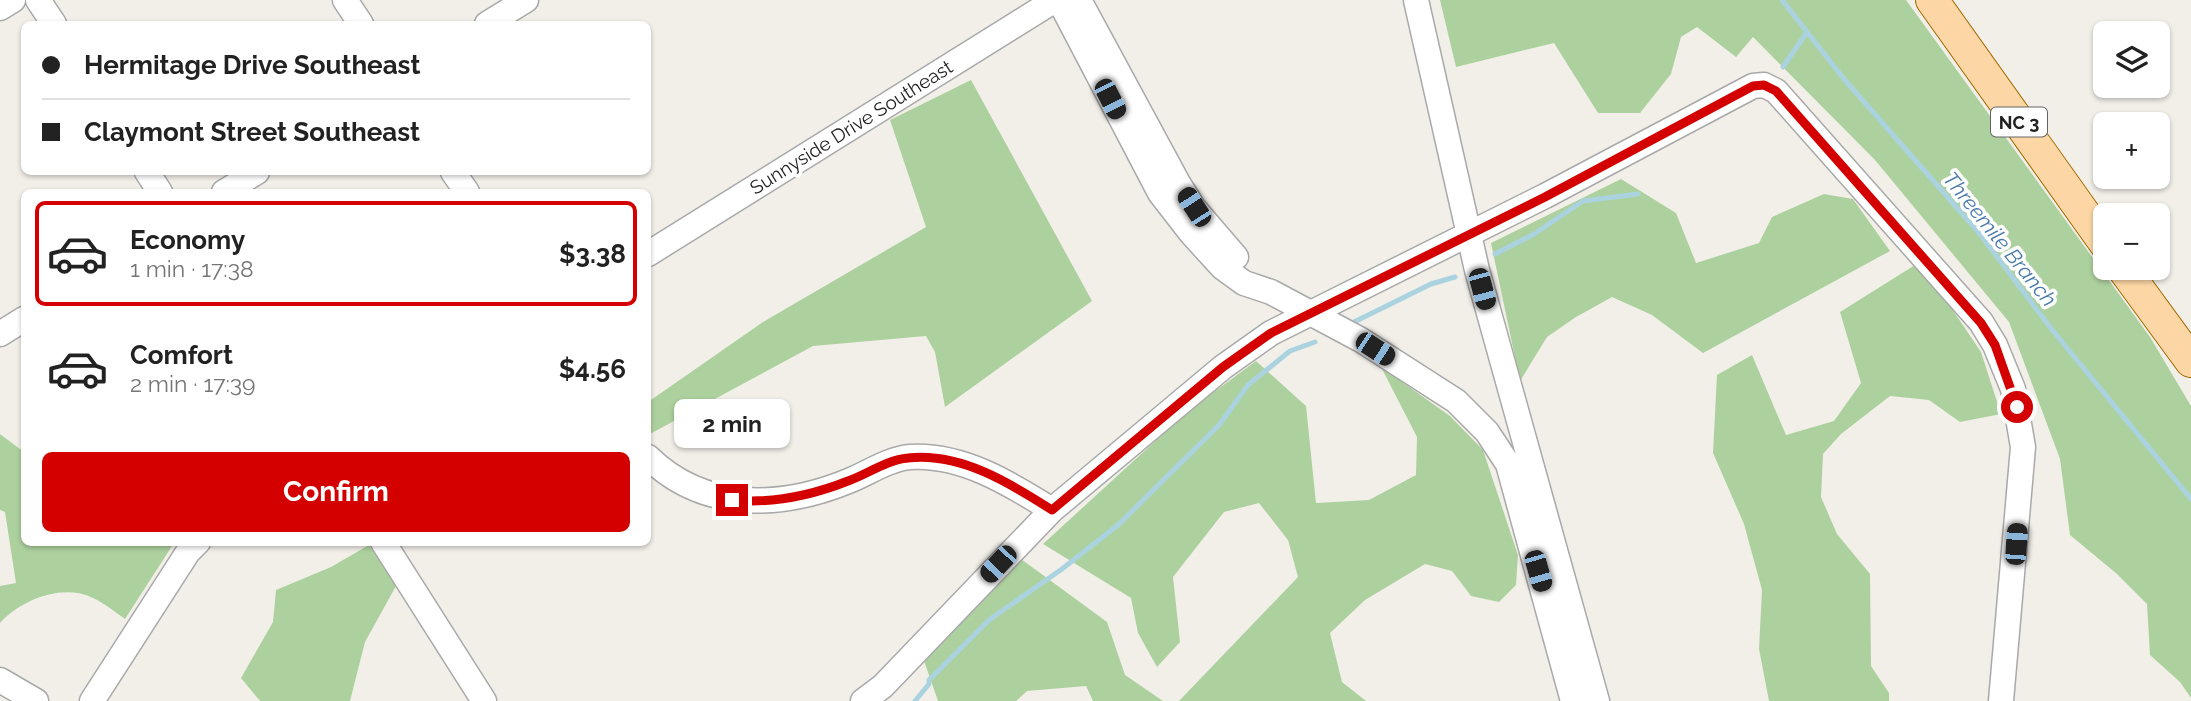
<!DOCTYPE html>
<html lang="en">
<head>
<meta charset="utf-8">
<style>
  :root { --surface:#fff; --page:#f2f2f2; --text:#222; --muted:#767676; --line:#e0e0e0; --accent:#d40000 }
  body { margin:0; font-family:Raleway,sans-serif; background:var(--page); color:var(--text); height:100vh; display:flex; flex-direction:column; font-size:26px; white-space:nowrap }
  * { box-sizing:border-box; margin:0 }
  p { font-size:23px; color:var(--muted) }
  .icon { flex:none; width:38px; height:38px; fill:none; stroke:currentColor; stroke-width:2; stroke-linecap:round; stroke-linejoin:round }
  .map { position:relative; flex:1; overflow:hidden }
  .sheet { position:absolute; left:21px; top:189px; width:630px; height:357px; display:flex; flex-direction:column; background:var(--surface); border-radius:10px; box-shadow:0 2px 5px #0004 }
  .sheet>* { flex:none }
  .top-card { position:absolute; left:21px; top:21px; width:630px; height:154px; border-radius:10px; box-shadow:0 2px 5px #0004; display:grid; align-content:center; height:154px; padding:0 21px; background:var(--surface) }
  .fabs { position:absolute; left:2093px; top:21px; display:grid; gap:14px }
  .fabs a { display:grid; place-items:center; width:77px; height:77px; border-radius:10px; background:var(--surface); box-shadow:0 2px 5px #0004; font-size:35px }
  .end { position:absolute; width:32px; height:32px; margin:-16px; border:9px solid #d40000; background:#fff; box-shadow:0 0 0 4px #fff }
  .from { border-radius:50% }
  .bubble { position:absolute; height:49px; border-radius:10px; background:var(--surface); box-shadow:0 2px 5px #0004; font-size:23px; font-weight:700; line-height:49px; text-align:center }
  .car { position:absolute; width:21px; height:42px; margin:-21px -10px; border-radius:9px; box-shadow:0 0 5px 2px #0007; background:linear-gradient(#222 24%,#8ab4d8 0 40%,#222 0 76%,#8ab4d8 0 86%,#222 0) }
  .top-card b { display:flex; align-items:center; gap:24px; height:66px; font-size:26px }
  .top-card b+b { border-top:2px solid var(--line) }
  .top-card i { width:18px; height:18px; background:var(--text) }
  ul { padding:12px 0 0; list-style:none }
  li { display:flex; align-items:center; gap:21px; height:105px; margin:0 14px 10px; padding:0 7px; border:4px solid transparent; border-radius:10px }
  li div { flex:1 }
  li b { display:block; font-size:26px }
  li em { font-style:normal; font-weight:700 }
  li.on { border-color:var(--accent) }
  li>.icon { width:63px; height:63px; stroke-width:1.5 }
  .primary-button { display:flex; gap:14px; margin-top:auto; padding:14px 21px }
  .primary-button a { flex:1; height:80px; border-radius:10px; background:var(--accent); color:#fff; font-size:28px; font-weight:700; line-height:80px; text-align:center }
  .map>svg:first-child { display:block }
</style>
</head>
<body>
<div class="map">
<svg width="2191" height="701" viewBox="0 0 2191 701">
  <rect width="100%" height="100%" fill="#f2efe9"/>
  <path fill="#add19e" d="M 1440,0 L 1906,0 L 2150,337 L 2191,406 L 2191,698 L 2180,682 L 2150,655 L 2147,604 L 2117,574 L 2070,535 L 2060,459 L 2009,322 L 1875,160 L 1753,37 L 1736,57 L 1697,27 L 1681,37 L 1671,74 L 1640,113 L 1598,113 L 1554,43 L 1456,67 Z
    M 971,80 L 1092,301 L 945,407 L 935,352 L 926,336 L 813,346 L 648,435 L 648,402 L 763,322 L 926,227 L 890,120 Z
    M 1621,179 L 1676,213 L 1696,263 L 1759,243 L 1772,217 L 1824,194 L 1853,199 L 1890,251 L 1703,353 L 1652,315 L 1612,297 L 1576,317 L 1547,337 L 1520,381 L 1491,243 Z
    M 1915,265 L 1948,303 L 1981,352 L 2001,414 L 1960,422 L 1929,400 L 1890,396 L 1841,434 L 1823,454 L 1821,497 L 1837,534 L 1870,574 L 1871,666 L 1889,693 L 1889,701 L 1769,701 L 1759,649 L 1762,590 L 1744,524 L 1713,453 L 1717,375 L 1752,355 L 1786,435 L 1834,421 L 1861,383 L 1840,312 Z
    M 1256,361 L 1306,406 L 1316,503 L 1369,500 L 1416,475 L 1417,437 L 1381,367 L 1450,416 L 1483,450 L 1518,555 L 1516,585 L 1499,602 L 1471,596 L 1452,571 L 1425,564 L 1365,600 L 1330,633 L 1342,682 L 1366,701 L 1179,701 L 1298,577 L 1288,540 L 1259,503 L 1224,512 L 1173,577 L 1180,642 L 1157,667 L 1138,633 L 1131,598 L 1043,544 L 1188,411 Z
    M 0,434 L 24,452 L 24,542 L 174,543 L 125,619 C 115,612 104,603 93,598 C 62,583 21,600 0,623 L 0,586 L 16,583 L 5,512 L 0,510 Z
    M 369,545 L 396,586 L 365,642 L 350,701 L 260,701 L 241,678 L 273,622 L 276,590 L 331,567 Z
    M 1021,559 L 1107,622 L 1125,675 L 1163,701 L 1093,701 L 1086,686 L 1027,691 L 1016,701 L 938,701 L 923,658 Z"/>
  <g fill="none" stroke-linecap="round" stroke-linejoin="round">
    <path stroke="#aad3df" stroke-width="5" d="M 1782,0 L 1844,79 L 1980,234 L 2053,331 L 2191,499
      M 1783,67 L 1807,32
      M 1495,254 L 1534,234 L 1583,201 L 1638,194
      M 1354,322 L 1431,284 L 1455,277
      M 915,701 L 929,684 L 929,680 L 989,620 L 1062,569 L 1118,525 L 1219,425 L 1248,385 L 1290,351 L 1315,342"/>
    <defs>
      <path id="minor" d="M 38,0 L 54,24
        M 345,0 L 361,24
        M 1059,0 L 1160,193 L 1191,233 L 1222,267 L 1244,283 L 1271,292 L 1361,340 L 1456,401 L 1487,432 L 1508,464 L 1573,701
        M 1079,0 L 1178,183 L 1193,207 L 1236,257
        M 1416,0 L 1477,270 L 1597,701
        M 0,8 L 13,0
        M 487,24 L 526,0
        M 147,172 L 160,192
        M 453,172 L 467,192
        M 224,192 L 257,172
        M 648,254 L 1055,0
        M 0,334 L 24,319
        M 648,457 C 704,512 782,509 851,480 C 870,472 889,459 910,457 C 962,454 1009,483 1052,510
        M 383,542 L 484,701
        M 0,680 L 36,701
        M 92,701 L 188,552 L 198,542
        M 863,701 L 883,686 L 1052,510 L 1223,367 L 1271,333 L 1545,196 L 1753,86 L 1764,85 L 1776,91 L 1981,322 L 1995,345 L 2013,389 L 2023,447 L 2001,701"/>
      <path id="major" d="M 1932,0 L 2105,243
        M 2123,268 L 2191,361"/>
    </defs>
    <use href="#minor" stroke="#a9a9a9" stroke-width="27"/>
    <use href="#major" stroke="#a06b00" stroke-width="34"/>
    <use href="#minor" stroke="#fff" stroke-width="24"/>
    <use href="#major" stroke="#fcd6a4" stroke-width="32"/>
  </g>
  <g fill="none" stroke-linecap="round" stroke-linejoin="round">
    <path stroke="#d40000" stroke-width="9" d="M 732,500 C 773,504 810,496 848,481 C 868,474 886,460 908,458 C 960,452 1010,483 1052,510 L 1223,367 L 1271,333 L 1545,197 L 1753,86 L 1764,85 L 1776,91 L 1981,323 L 1995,345 L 2017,407"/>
  </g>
  <g text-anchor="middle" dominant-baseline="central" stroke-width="7" stroke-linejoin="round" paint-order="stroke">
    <rect fill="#fff" stroke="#646464" stroke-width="2" x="1991" y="107.5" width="56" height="29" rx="5"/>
    <g font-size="18" font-weight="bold" fill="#222">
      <text x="2019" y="122">NC 3</text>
    </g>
    <g font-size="19" fill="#222" stroke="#fff">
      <text transform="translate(851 127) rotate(-32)">Sunnyside Drive Southeast</text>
    </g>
    <g font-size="21" font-style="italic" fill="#4a7aab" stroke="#fff">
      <text transform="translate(2000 239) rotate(51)">Threemile Branch</text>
    </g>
  </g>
</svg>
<div class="fabs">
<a><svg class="icon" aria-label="layers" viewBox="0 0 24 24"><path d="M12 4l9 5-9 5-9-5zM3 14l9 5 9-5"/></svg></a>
<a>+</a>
<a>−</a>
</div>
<i class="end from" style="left:2017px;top:407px"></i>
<i class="end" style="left:732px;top:500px"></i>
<div class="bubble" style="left:674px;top:399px;width:116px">2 min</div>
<i class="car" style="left:1110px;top:99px;rotate:153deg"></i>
<i class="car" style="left:1194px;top:207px;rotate:327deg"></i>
<i class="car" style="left:1482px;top:289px;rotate:165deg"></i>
<i class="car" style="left:1375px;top:349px;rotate:123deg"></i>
<i class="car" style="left:2016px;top:544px;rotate:4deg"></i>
<i class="car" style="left:998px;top:564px;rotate:223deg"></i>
<i class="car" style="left:1538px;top:571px;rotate:164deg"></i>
<div class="top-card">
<b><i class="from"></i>Hermitage Drive Southeast</b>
<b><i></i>Claymont Street Southeast</b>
</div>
<section class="sheet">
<ul>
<li class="on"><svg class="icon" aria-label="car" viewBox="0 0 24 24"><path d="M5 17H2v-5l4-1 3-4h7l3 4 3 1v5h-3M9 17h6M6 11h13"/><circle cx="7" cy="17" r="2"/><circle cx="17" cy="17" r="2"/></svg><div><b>Economy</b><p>1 min · 17:38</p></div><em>$3.38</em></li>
<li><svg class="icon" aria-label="car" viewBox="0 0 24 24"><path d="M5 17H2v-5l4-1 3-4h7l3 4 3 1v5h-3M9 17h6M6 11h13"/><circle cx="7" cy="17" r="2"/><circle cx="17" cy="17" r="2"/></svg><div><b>Comfort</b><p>2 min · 17:39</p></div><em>$4.56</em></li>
</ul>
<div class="primary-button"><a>Confirm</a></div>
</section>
</div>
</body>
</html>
